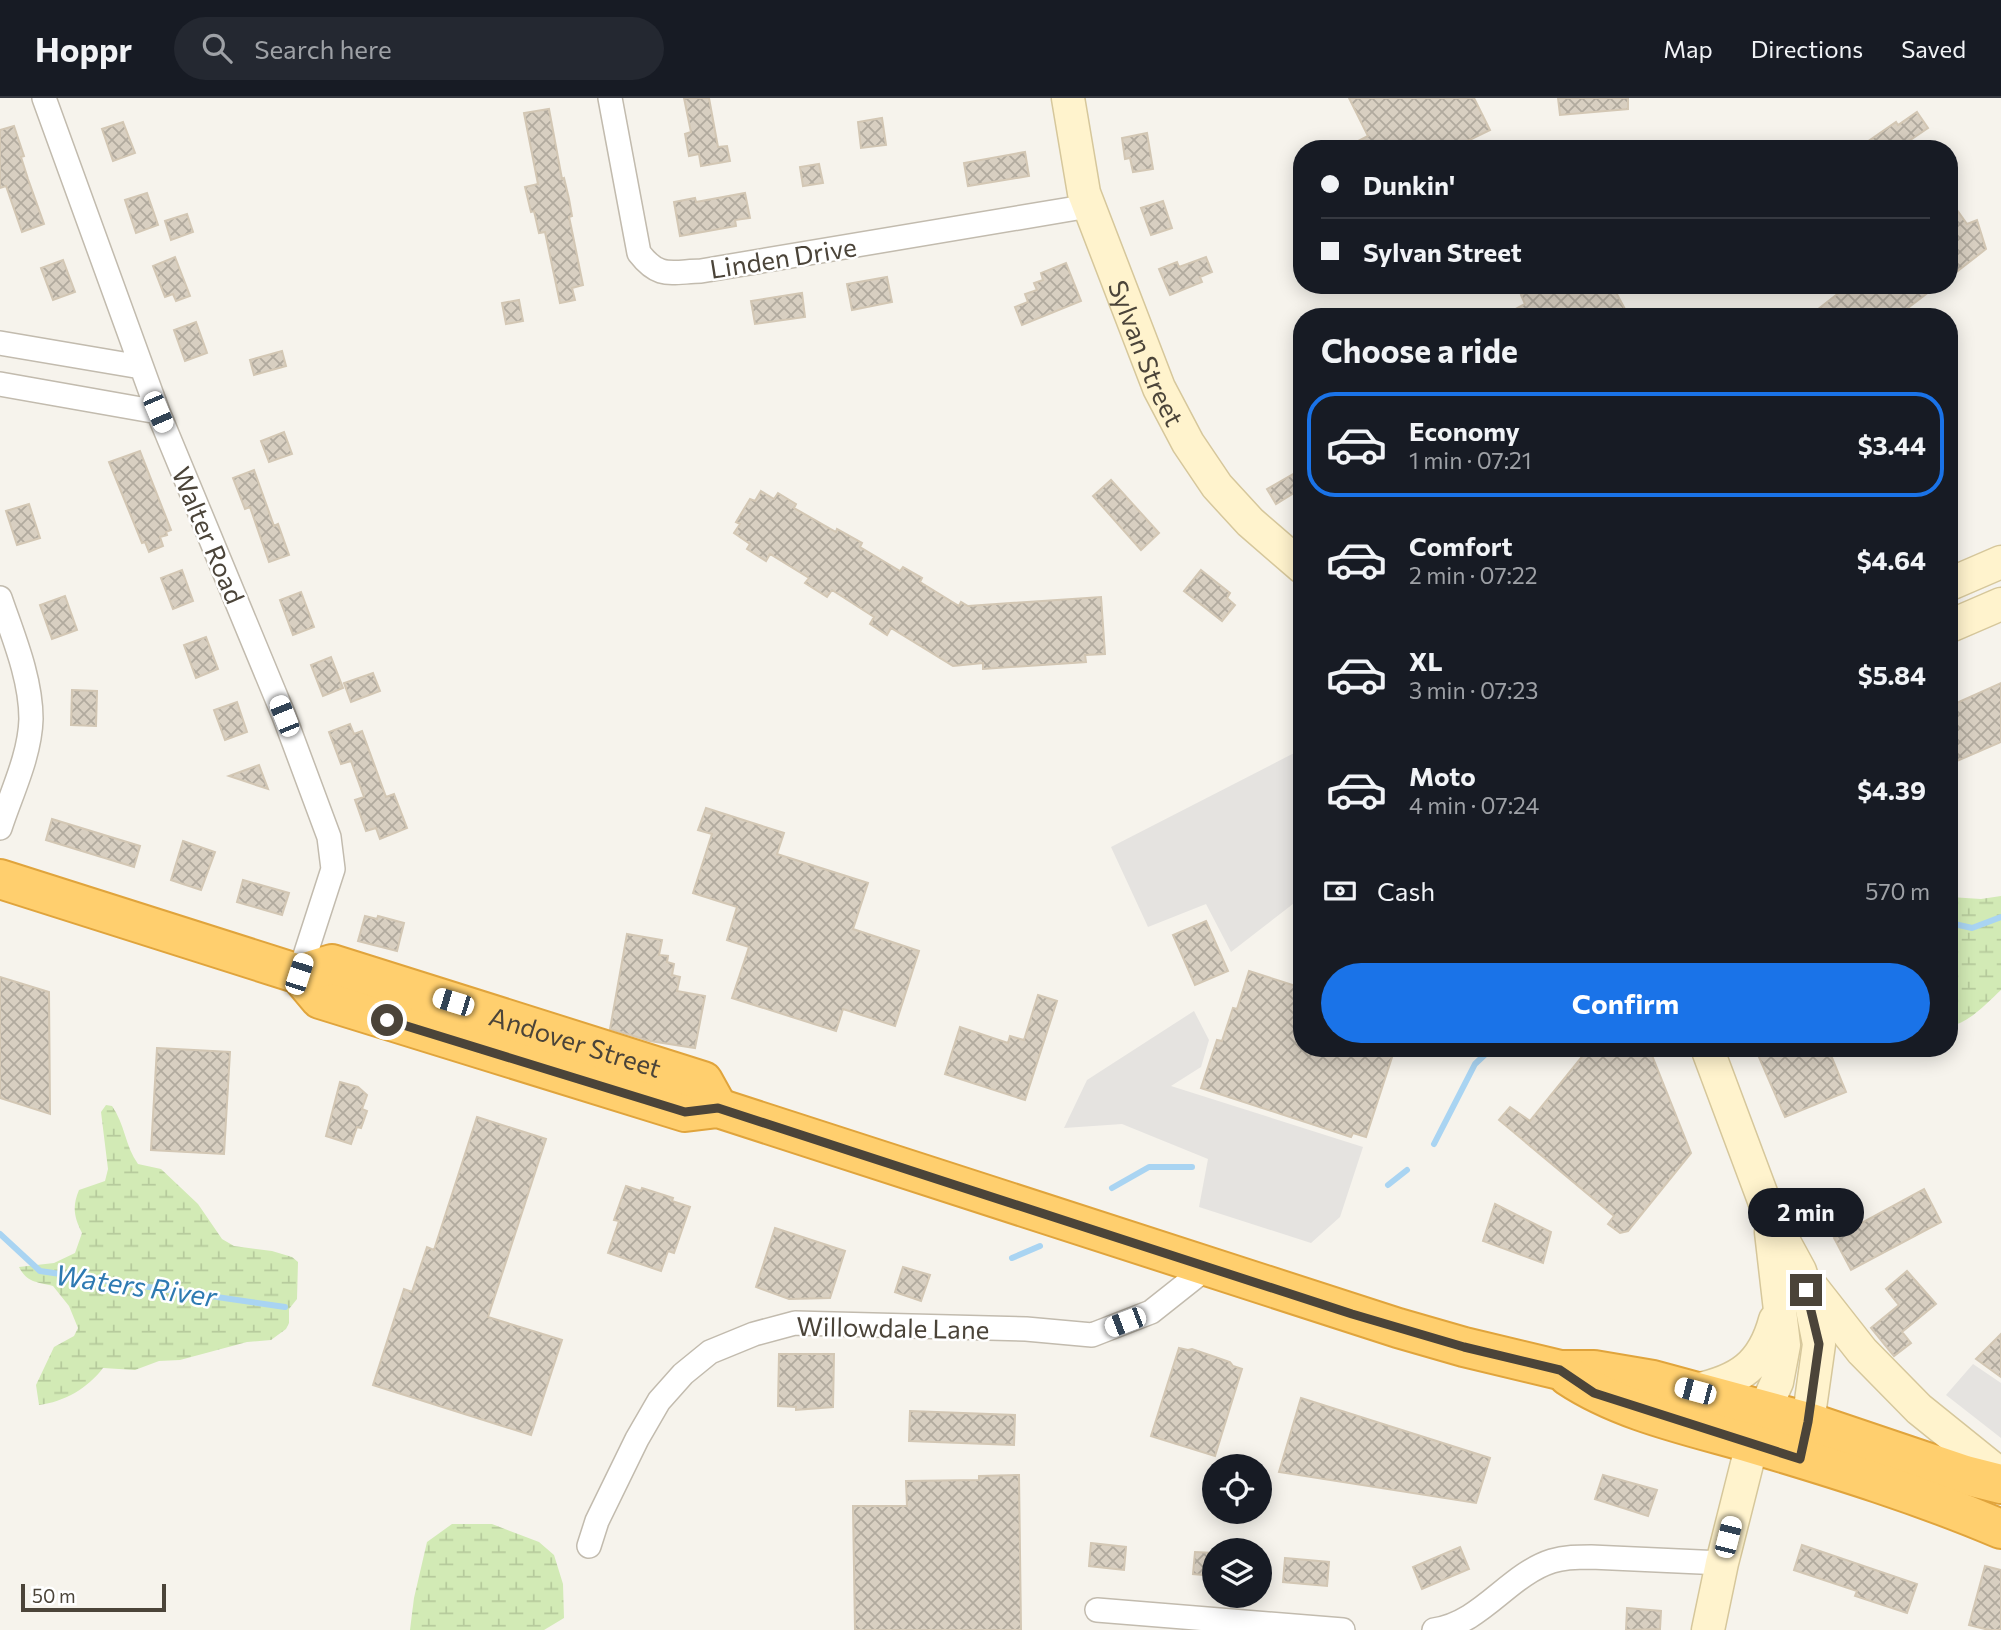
<!DOCTYPE html>
<html lang="en">
<head>
<meta charset="utf-8">
<style>
  :root { --surface:#171b24; --page:#242831; --text:#f1f3f6; --muted:#9ea1a6; --line:#363941; --accent:#1a73e8 }
  body { margin:0; font-family:Commissioner,sans-serif; background:var(--page); color:var(--text); height:100vh; display:flex; flex-direction:column; font-size:26px; white-space:nowrap }
  * { box-sizing:border-box; margin:0 }
  p { font-size:23px; color:var(--muted) }
  .icon { flex:none; width:38px; height:38px; fill:none; stroke:currentColor; stroke-width:2; stroke-linecap:round; stroke-linejoin:round }
  .map { position:relative; flex:1; overflow:hidden }
  .side { position:absolute; left:1293px; top:210px; width:665px; height:749px; display:flex; flex-direction:column; background:var(--surface); border-radius:28px; box-shadow:0 4px 18px #0003 }
  .side>* { flex:none }
  .guide { position:absolute; left:1293px; top:42px; width:665px; height:154px; border-radius:28px; box-shadow:0 4px 18px #0003; display:grid; align-content:center; height:154px; padding:0 28px; background:var(--surface) }
  .controls { position:absolute; left:1202px; top:1356px; display:grid; gap:14px }
  .controls a { display:grid; place-items:center; width:70px; height:70px; border-radius:50%; background:var(--surface); box-shadow:0 4px 18px #0003; font-size:35px }
  .scale { position:absolute; left:21px; bottom:18px; width:145px; box-sizing:border-box; padding-left:7px; border:4px solid #4b4439; border-top:0; font-size:19px; line-height:24px; white-space:nowrap; color:#4b4439; -webkit-text-stroke:5px #fff; paint-order:stroke }
  .end { position:absolute; width:32px; height:32px; margin:-16px; border:9px solid #4b4439; background:#fff; box-shadow:0 0 0 4px #fff }
  .from { border-radius:50% }
  .bubble { position:absolute; height:49px; border-radius:24px; background:var(--surface); box-shadow:0 4px 18px #0003; font-size:23px; font-weight:700; line-height:49px; text-align:center }
  .car { position:absolute; width:21px; height:42px; margin:-21px -10px; border-radius:9px; box-shadow:0 0 5px 2px #0007; background:linear-gradient(#fff 24%,#345 0 40%,#fff 0 76%,#345 0 86%,#fff 0) }
  .guide b { display:flex; align-items:center; gap:24px; height:66px; font-size:26px }
  .guide b+b { border-top:2px solid var(--line) }
  .guide i { width:18px; height:18px; background:var(--text) }
  ul { padding:0; list-style:none }
  li { display:flex; align-items:center; gap:21px; height:105px; margin:0 14px 10px; padding:0 14px; border:4px solid transparent; border-radius:28px }
  li div { flex:1 }
  li b { display:block; font-size:26px }
  li em { font-style:normal; font-weight:700 }
  li.current { border-color:var(--accent) }
  li>.icon { width:63px; height:63px; stroke-width:1.5 }
  h2 { padding:0 28px; font-size:32px; line-height:84px }
  .pay { display:flex; align-items:center; gap:18px; height:77px; padding:0 28px; font-size:26px }
  .pay p { margin-inline-start:auto }
  .button { display:flex; gap:14px; margin-top:auto; padding:14px 28px }
  .button a { flex:1; height:80px; border-radius:42px; background:var(--accent); color:#fff; font-size:28px; font-weight:700; line-height:80px; text-align:center }
  header { display:flex; align-items:center; gap:42px; box-sizing:border-box; height:98px; padding:0 35px; background:var(--surface); border-bottom:2px solid var(--line) }
  header strong { font-size:33px }
  nav { display:flex; gap:38px; margin-inline-start:auto; font-size:24px }
  .search { width:490px; height:63px; background:var(--page); display:flex; align-items:center; gap:18px; box-sizing:border-box; padding:0 24px; border-radius:38px; color:var(--muted); font-size:26px }
  .map>svg:first-child { display:block }
</style>
</head>
<body>
<header>
<strong>Hoppr</strong>
<div class="search"><svg class="icon" aria-label="search" viewBox="0 0 24 24"><circle cx="10" cy="10" r="6"/><path d="M15 15l6 6"/></svg>Search here</div>
<nav><a>Map</a><a>Directions</a><a>Saved</a></nav>
</header>
<div class="map">
<svg width="2001" height="1532" viewBox="0 0 2001 1532">
  <defs>
    <pattern id="wetland-marsh" width="20" height="14" patternUnits="userSpaceOnUse" patternTransform="scale(1.75)"><rect width="20" height="14" fill="#d2eab5"/><path d="M1 5h8M5 5V1M11 12h8M15 12V8" fill="none" stroke="#b6ca9c"/></pattern>
    <pattern id="building-cross-hatch" width="8" height="8" patternUnits="userSpaceOnUse" patternTransform="scale(1.75)"><rect width="8" height="8" fill="#d8cfc1"/><path d="M0 0l8 8M0 8l8-8" fill="none" stroke="#b1aa9e"/></pattern>
  </defs>
  <rect width="100%" height="100%" fill="#f6f3ec"/>
  <path fill="url(#wetland-marsh)" d="M 2001,798 L 2001,892 C 1987,905 1969,925 1950,928 L 1950,799 L 1981,801 Z
    M 106,1007 L 112,1008 C 125,1026 125,1048 138,1066 L 161,1071 L 198,1106 L 222,1141 L 234,1148 L 272,1153 L 292,1159 L 298,1164 L 297,1201 L 289,1211 L 289,1225 L 286,1231 L 271,1242 L 247,1244 L 180,1262 L 159,1263 L 135,1272 L 103,1270 C 88,1290 64,1304 39,1307 L 36,1287 L 54,1249 L 74,1238 L 78,1230 L 69,1208 L 53,1188 C 38,1184 27,1185 19,1169 L 54,1165 L 75,1155 L 82,1135 C 74,1119 72,1109 79,1092 L 105,1083 L 108,1071 L 101,1014 Z
    M 452,1426 L 492,1426 L 539,1444 L 554,1457 L 563,1486 L 564,1520 L 544,1532 L 410,1532 L 414,1500 L 427,1444 Z"/>
  <path fill="#e5e3e0" d="M 1302,651 L 1302,799 L 1231,854 L 1206,806 L 1148,829 L 1111,749 Z
    M 1194,913 L 1209,942 L 1201,969 L 1171,988 L 1363,1049 L 1340,1119 L 1311,1145 L 1199,1109 L 1208,1061 L 1122,1026 L 1064,1030 L 1087,982 Z
    M 1973,1266 L 2001,1285 L 2001,1340 L 1946,1297 Z"/>
  <g fill="none" stroke-linecap="round" stroke-linejoin="round">
    <path stroke="#a9d4f2" stroke-width="6" d="M 1950,825 L 1972,830 L 2001,819
      M 1434,1046 L 1475,966 L 1492,950
      M 1388,1087 L 1407,1072
      M 1112,1090 L 1149,1069 L 1192,1069
      M 0,1136 L 40,1173 L 285,1209
      M 1012,1160 L 1040,1148"/>
  </g>
  <path fill="url(#building-cross-hatch)" stroke="#d3c7b4" stroke-width="2" d="M 684,0 L 709,0 L 718,49 L 727,48 L 730,63 L 701,68 L 699,56 L 689,58 L 685,36 L 691,34 Z
    M 1349,0 L 1474,0 L 1490,32 L 1451,51 L 1343,51 L 1368,38 Z
    M 1558,0 L 1628,0 L 1628,11 L 1560,17 Z
    M 549,11 L 562,81 L 564,80 L 569,101 L 572,118 L 569,119 L 571,128 L 583,187 L 572,190 L 575,202 L 560,205 L 545,134 L 539,135 L 534,113 L 531,114 L 525,89 L 538,86 L 524,15 Z
    M 1917,14 L 1928,30 L 1897,51 L 1857,51 L 1896,24 L 1898,27 Z
    M 882,20 L 886,47 L 861,50 L 858,24 Z
    M 123,24 L 135,55 L 113,63 L 102,31 Z
    M 14,28 L 24,58 L 21,59 L 28,81 L 44,126 L 22,134 L 6,88 L 0,90 L 0,32 Z
    M 1147,35 L 1153,71 L 1133,74 L 1130,60 L 1125,61 L 1122,40 Z
    M 1025,54 L 1029,78 L 968,88 L 964,65 Z
    M 819,66 L 823,85 L 803,88 L 800,69 Z
    M 147,95 L 158,127 L 136,135 L 125,102 Z
    M 745,95 L 750,120 L 735,122 L 736,128 L 680,138 L 674,104 L 695,100 L 696,104 Z
    M 1950,102 L 1967,126 L 1977,122 L 1986,151 L 1950,179 Z
    M 1163,103 L 1172,130 L 1151,137 L 1141,110 Z
    M 187,116 L 193,134 L 171,142 L 165,123 Z
    M 175,159 L 190,198 L 176,203 L 173,196 L 165,199 L 153,168 Z
    M 1206,159 L 1212,174 L 1200,179 L 1202,184 L 1170,197 L 1159,171 L 1177,164 L 1179,169 Z
    M 63,162 L 75,194 L 53,202 L 41,170 Z
    M 1066,165 L 1081,203 L 1022,227 L 1015,209 L 1028,204 L 1025,196 L 1037,192 L 1034,185 L 1043,182 L 1041,175 Z
    M 887,179 L 892,204 L 852,212 L 847,186 Z
    M 1539,187 L 1612,187 L 1625,211 L 1610,219 L 1501,219 L 1525,206 L 1521,197 Z
    M 1849,187 L 1938,187 L 1896,219 L 1808,219 Z
    M 802,195 L 805,219 L 755,226 L 751,203 Z
    M 519,202 L 523,223 L 506,226 L 502,205 Z
    M 196,224 L 207,255 L 185,263 L 174,232 Z
    M 282,253 L 286,268 L 254,277 L 250,262 Z
    M 284,334 L 292,356 L 269,364 L 261,343 Z
    M 140,353 L 171,432 L 166,434 L 167,437 L 160,439 L 163,448 L 149,454 L 145,444 L 142,445 L 109,364 Z
    M 1302,371 L 1302,390 L 1276,406 L 1267,391 Z
    M 254,372 L 274,428 L 278,426 L 289,457 L 269,464 L 250,409 L 245,411 L 233,380 Z
    M 1111,382 L 1159,435 L 1141,452 L 1093,398 Z
    M 761,393 L 774,401 L 778,395 L 796,406 L 794,410 L 836,434 L 837,431 L 862,445 L 860,449 L 900,473 L 903,469 L 922,480 L 920,484 L 959,508 L 961,504 L 968,508 L 1101,499 L 1105,556 L 1085,557 L 1086,564 L 983,571 L 983,565 L 953,568 L 891,530 L 887,537 L 870,526 L 874,519 L 832,492 L 827,499 L 805,485 L 809,480 L 770,456 L 766,463 L 747,451 L 750,446 L 734,435 L 740,426 L 736,424 L 750,401 L 755,403 Z
    M 29,406 L 40,440 L 17,447 L 6,413 Z
    M 182,472 L 193,503 L 173,511 L 161,480 Z
    M 1201,472 L 1230,495 L 1227,500 L 1235,507 L 1222,523 L 1184,493 Z
    M 301,494 L 314,529 L 293,537 L 280,502 Z
    M 65,498 L 77,532 L 52,541 L 40,507 Z
    M 206,539 L 218,571 L 196,580 L 184,547 Z
    M 331,559 L 343,590 L 323,598 L 311,567 Z
    M 373,575 L 380,593 L 351,604 L 344,585 Z
    M 2001,585 L 2001,644 L 1957,663 L 1950,646 L 1950,608 Z
    M 72,592 L 97,593 L 96,628 L 71,627 Z
    M 237,604 L 247,634 L 225,642 L 214,612 Z
    M 350,626 L 354,636 L 362,633 L 386,699 L 394,696 L 407,730 L 380,741 L 376,730 L 366,733 L 355,702 L 364,699 L 351,663 L 341,666 L 329,634 Z
    M 259,667 L 268,691 L 229,678 Z
    M 706,710 L 784,735 L 777,756 L 868,785 L 853,831 L 919,853 L 895,928 L 843,911 L 836,933 L 732,900 L 749,849 L 727,842 L 737,809 L 693,795 L 712,736 L 698,732 Z
    M 52,721 L 140,748 L 134,769 L 46,742 Z
    M 183,743 L 215,754 L 201,792 L 171,782 Z
    M 243,782 L 289,795 L 282,817 L 237,804 Z
    M 365,818 L 377,821 L 378,818 L 404,825 L 397,853 L 358,843 Z
    M 1206,823 L 1228,873 L 1195,887 L 1173,837 Z
    M 627,836 L 662,842 L 659,857 L 668,858 L 667,864 L 674,866 L 672,877 L 680,879 L 677,893 L 705,898 L 695,950 L 650,943 L 610,931 Z
    M 1249,873 L 1302,890 L 1302,950 L 1395,950 L 1366,1039 L 1353,1035 L 1351,1039 L 1201,990 L 1217,942 L 1222,943 L 1233,910 L 1237,911 Z
    M 0,879 L 49,894 L 50,1016 L 0,1000 Z
    M 1038,897 L 1057,903 L 1025,1002 L 945,976 L 960,929 L 1008,945 L 1010,938 L 1024,942 Z
    M 157,950 L 230,954 L 224,1056 L 151,1052 Z
    M 1589,950 L 1649,950 L 1691,1055 L 1628,1133 L 1620,1135 L 1608,1126 L 1614,1118 L 1499,1022 L 1510,1009 L 1530,1023 Z
    M 1755,950 L 1828,950 L 1846,994 L 1785,1019 Z
    M 340,984 L 358,989 L 367,997 L 362,1011 L 367,1013 L 361,1030 L 357,1029 L 351,1046 L 326,1038 Z
    M 477,1019 L 546,1041 L 488,1219 L 562,1242 L 531,1337 L 373,1287 L 404,1191 L 412,1194 L 427,1149 L 434,1152 Z
    M 626,1088 L 641,1093 L 642,1090 L 673,1100 L 672,1103 L 690,1109 L 674,1155 L 668,1153 L 661,1173 L 608,1155 L 619,1123 L 614,1122 Z
    M 1924,1091 L 1941,1124 L 1851,1172 L 1834,1140 Z
    M 1495,1106 L 1551,1134 L 1543,1165 L 1483,1143 Z
    M 775,1130 L 845,1153 L 830,1200 L 789,1201 L 756,1189 Z
    M 903,1169 L 930,1177 L 921,1203 L 895,1194 Z
    M 1907,1173 L 1936,1206 L 1902,1234 L 1911,1245 L 1894,1258 L 1871,1230 L 1899,1207 L 1886,1191 Z
    M 2001,1236 L 2001,1279 L 1976,1261 Z
    M 1179,1250 L 1188,1252 L 1192,1251 L 1230,1264 L 1233,1268 L 1242,1271 L 1215,1358 L 1151,1338 Z
    M 779,1256 L 834,1256 L 833,1309 L 796,1312 L 796,1309 L 778,1308 Z
    M 1301,1300 L 1490,1360 L 1476,1405 L 1279,1374 Z
    M 910,1313 L 1015,1317 L 1014,1347 L 909,1343 Z
    M 1019,1377 L 1021,1532 L 855,1532 L 853,1408 L 907,1408 L 906,1383 L 979,1382 L 979,1378 Z
    M 1603,1377 L 1657,1392 L 1648,1418 L 1595,1401 Z
    M 1091,1445 L 1126,1449 L 1124,1472 L 1089,1468 Z
    M 1802,1447 L 1917,1486 L 1907,1515 L 1855,1498 L 1857,1493 L 1794,1472 Z
    M 1460,1449 L 1469,1471 L 1422,1491 L 1413,1469 Z
    M 1195,1454 L 1214,1455 L 1214,1478 L 1193,1476 Z
    M 1285,1460 L 1329,1464 L 1327,1488 L 1283,1484 Z
    M 1985,1468 L 2001,1472 L 2001,1532 L 1989,1532 L 1969,1527 Z
    M 1627,1510 L 1661,1513 L 1660,1531 L 1626,1532 Z"/>
  <g fill="none" stroke-linecap="round" stroke-linejoin="round">
    <defs>
      <path id="street" d="M 44,0 L 158,314 L 284,618 L 329,739 L 333,771 L 299,876
        M 610,0 L 639,155 C 659,181 670,174 701,173 L 1089,108
        M 0,245 L 141,269
        M 0,286 L 158,314
        M 0,500 C 13,538 31,580 31,621 C 30,658 11,696 0,730
        M 589,1448 L 597,1423 L 637,1341 L 659,1303 L 683,1276 L 710,1254 L 754,1236 L 795,1225 L 1026,1231 L 1092,1237 L 1151,1214 L 1209,1168
        M 1097,1512 L 1343,1532
        M 1434,1532 C 1482,1525 1508,1477 1552,1463 C 1565,1459 1578,1459 1591,1459 L 1722,1465"/>
      <g id="secondary">
        <path id="s1" d="M 1068,0 L 1084,95 L 1159,290 L 1188,345 L 1217,388 L 1250,424 L 1302,469"/>
        <path d="M 1950,486 L 2001,464"/>
        <path d="M 1950,528 L 2001,506"/>
        <path d="M 1707,950 L 1769,1116 L 1800,1173 L 1812,1211 L 1819,1246 L 1808,1324"/>
        <path d="M 1811,1188 L 1862,1253 L 1919,1311 L 2001,1377"/>
        <path d="M 1695,1292 C 1739,1283 1763,1267 1775,1222"/>
        <path d="M 1764,1313 L 1777,1284 L 1784,1247 L 1771,1134"/>
        <path d="M 1708,1532 L 1722,1465 L 1752,1346"/>
      </g>
      <g id="highway">
        <path d="M 0,781 L 299,876 L 320,901 L 685,1014 L 718,1010 L 1398,1230 L 1464,1249 L 1560,1272 L 1594,1272 L 1653,1282 L 1808,1324 L 1965,1377 L 2001,1386"/>
        <path id="s2" d="M 299,876 L 332,866 L 703,983 L 718,1010"/>
        <path d="M 1568,1278 C 1622,1314 1691,1328 1753,1346 C 1837,1371 1921,1397 2001,1431"/>
      </g>
    </defs>
    <use href="#street" stroke="#c2bbae" stroke-width="26"/>
    <use href="#secondary" stroke="#d6c79b" stroke-width="35"/>
    <use href="#highway" stroke="#e0a43c" stroke-width="42"/>
    <use href="#street" stroke="#fff" stroke-width="23"/>
    <use href="#secondary" stroke="#fff3cd" stroke-width="32"/>
    <use href="#highway" stroke="#ffcf6e" stroke-width="38"/>
  </g>
  <g fill="none" stroke-linecap="round" stroke-linejoin="round">
    <path stroke="#4b4439" stroke-width="9" d="M 387,922 L 685,1014 L 718,1010 L 1352,1216 L 1464,1249 L 1560,1272 L 1594,1295 L 1800,1361 L 1808,1324 L 1819,1246 L 1806,1192"/>
  </g>
  <g text-anchor="middle" dominant-baseline="central" stroke-width="5" stroke-linejoin="round" paint-order="stroke">
    <g font-size="26" fill="#4b4439" stroke="#fff">
      <text transform="translate(783 159) rotate(-9)">Linden Drive</text>
      <text stroke="none"><textPath href="#s1" startOffset="268">Sylvan Street</textPath></text>
      <text transform="translate(209 437) rotate(67)">Walter Road</text>
      <text stroke="none"><textPath href="#s2" startOffset="290">Andover Street</textPath></text>
      <text transform="translate(893 1229) rotate(1)">Willowdale Lane</text>
    </g>
    <g font-size="28" font-style="italic" fill="#2e7ab2" stroke="#fff">
      <text transform="translate(136 1187) rotate(8)">Waters River</text>
    </g>
  </g>
</svg>
<div class="controls">
<a><svg class="icon" aria-label="locate" viewBox="0 0 24 24"><circle cx="12" cy="12" r="6"/><path d="M12 2v4M12 18v4M2 12h4M18 12h4"/></svg></a>
<a><svg class="icon" aria-label="layers" viewBox="0 0 24 24"><path d="M12 4l9 5-9 5-9-5zM3 14l9 5 9-5"/></svg></a>
</div>
<div class="scale">50 m</div>
<i class="end from" style="left:387px;top:922px"></i>
<i class="end" style="left:1806px;top:1192px"></i>
<div class="bubble" style="left:1748px;top:1090px;width:116px">2 min</div>
<i class="car" style="left:158px;top:314px;rotate:157deg"></i>
<i class="car" style="left:284px;top:618px;rotate:338deg"></i>
<i class="car" style="left:299px;top:876px;rotate:18deg"></i>
<i class="car" style="left:453px;top:904px;rotate:287deg"></i>
<i class="car" style="left:1125px;top:1224px;rotate:249deg"></i>
<i class="car" style="left:1695px;top:1293px;rotate:285deg"></i>
<i class="car" style="left:1728px;top:1439px;rotate:14deg"></i>
<div class="guide">
<b><i class="from"></i>Dunkin'</b>
<b><i></i>Sylvan Street</b>
</div>
<section class="side">
<h2>Choose a ride</h2>
<ul>
<li class="current"><svg class="icon" aria-label="car" viewBox="0 0 24 24"><path d="M5 17H2v-5l4-1 3-4h7l3 4 3 1v5h-3M9 17h6M6 11h13"/><circle cx="7" cy="17" r="2"/><circle cx="17" cy="17" r="2"/></svg><div><b>Economy</b><p>1 min · 07:21</p></div><em>$3.44</em></li>
<li><svg class="icon" aria-label="car" viewBox="0 0 24 24"><path d="M5 17H2v-5l4-1 3-4h7l3 4 3 1v5h-3M9 17h6M6 11h13"/><circle cx="7" cy="17" r="2"/><circle cx="17" cy="17" r="2"/></svg><div><b>Comfort</b><p>2 min · 07:22</p></div><em>$4.64</em></li>
<li><svg class="icon" aria-label="car" viewBox="0 0 24 24"><path d="M5 17H2v-5l4-1 3-4h7l3 4 3 1v5h-3M9 17h6M6 11h13"/><circle cx="7" cy="17" r="2"/><circle cx="17" cy="17" r="2"/></svg><div><b>XL</b><p>3 min · 07:23</p></div><em>$5.84</em></li>
<li><svg class="icon" aria-label="car" viewBox="0 0 24 24"><path d="M5 17H2v-5l4-1 3-4h7l3 4 3 1v5h-3M9 17h6M6 11h13"/><circle cx="7" cy="17" r="2"/><circle cx="17" cy="17" r="2"/></svg><div><b>Moto</b><p>4 min · 07:24</p></div><em>$4.39</em></li>
</ul>
<div class="pay"><svg class="icon" aria-label="cash" viewBox="0 0 24 24"><path d="M3 7h18v10H3z"/><circle cx="12" cy="12" r="2"/></svg>Cash<p>570 m</p></div>
<div class="button"><a>Confirm</a></div>
</section>
</div>
</body>
</html>
